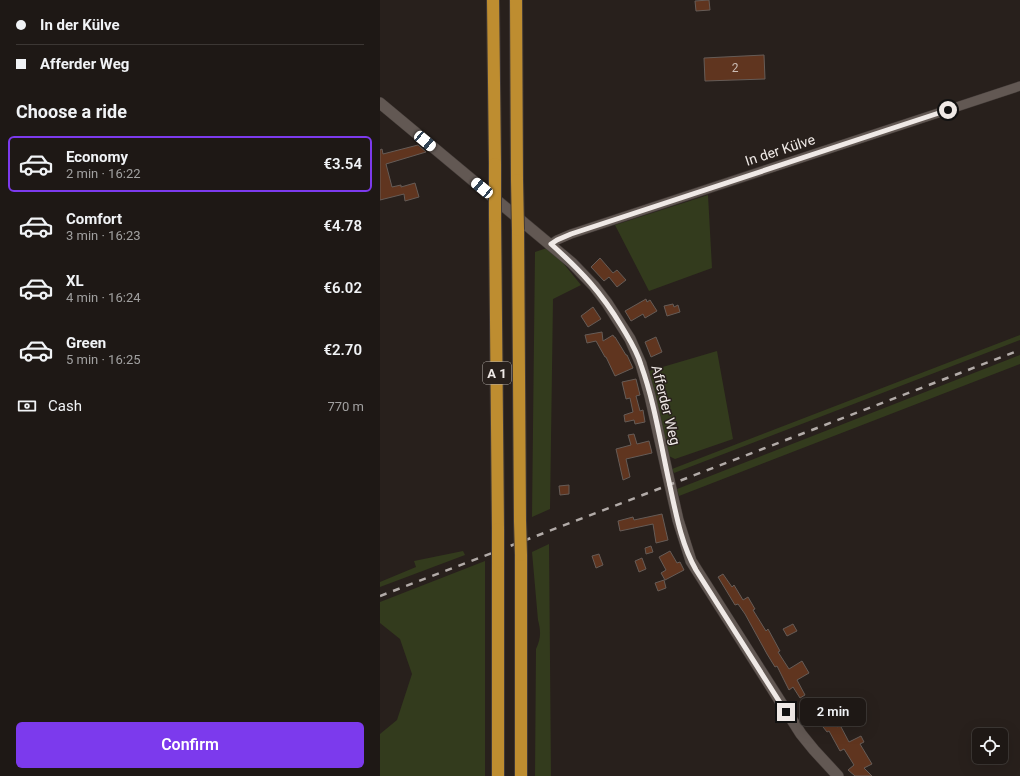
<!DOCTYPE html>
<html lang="en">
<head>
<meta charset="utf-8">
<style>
  :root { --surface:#1e1815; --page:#26211e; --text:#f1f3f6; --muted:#a1a0a0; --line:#3c3734; --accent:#7c3aed }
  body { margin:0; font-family:Roboto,sans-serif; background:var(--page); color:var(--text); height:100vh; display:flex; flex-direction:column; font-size:15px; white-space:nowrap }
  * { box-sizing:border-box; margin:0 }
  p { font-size:13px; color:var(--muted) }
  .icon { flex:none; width:22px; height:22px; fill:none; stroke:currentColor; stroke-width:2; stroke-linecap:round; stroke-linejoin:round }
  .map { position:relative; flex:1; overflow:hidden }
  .panel { display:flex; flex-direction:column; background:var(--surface); width:380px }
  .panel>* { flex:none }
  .top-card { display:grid; align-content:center; height:88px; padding:0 16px; background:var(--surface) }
  .buttons { position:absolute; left:592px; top:728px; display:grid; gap:8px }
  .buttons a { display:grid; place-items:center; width:36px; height:36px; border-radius:6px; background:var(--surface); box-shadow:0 4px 16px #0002,0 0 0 1px var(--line); font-size:20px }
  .end { position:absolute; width:18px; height:18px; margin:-9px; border:5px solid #efe9e6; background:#111; box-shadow:0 0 0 2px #111 }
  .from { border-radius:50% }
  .bubble { position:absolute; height:28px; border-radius:6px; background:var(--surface); box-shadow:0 4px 16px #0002,0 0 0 1px var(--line); font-size:13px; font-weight:600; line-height:28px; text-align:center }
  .car { position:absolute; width:12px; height:24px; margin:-12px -6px; border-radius:5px; box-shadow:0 0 3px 1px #0007; background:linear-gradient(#fff 24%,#345 0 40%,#fff 0 76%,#345 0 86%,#fff 0) }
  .top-card b { display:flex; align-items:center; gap:14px; height:38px; font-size:15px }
  .top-card b+b { border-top:1px solid var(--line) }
  .top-card i { width:10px; height:10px; background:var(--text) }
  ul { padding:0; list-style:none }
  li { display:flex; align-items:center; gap:12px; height:56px; margin:0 8px 6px; padding:0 8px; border:2px solid transparent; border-radius:6px }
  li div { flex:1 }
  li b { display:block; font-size:15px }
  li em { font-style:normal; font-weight:600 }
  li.selected { border-color:var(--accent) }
  li>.icon { width:36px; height:36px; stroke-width:1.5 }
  h2 { padding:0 16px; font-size:18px; line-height:48px }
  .pay { display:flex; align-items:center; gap:10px; height:44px; padding:0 16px; font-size:15px }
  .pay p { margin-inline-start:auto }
  .action { display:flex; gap:8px; margin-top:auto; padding:8px 16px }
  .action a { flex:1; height:46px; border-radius:6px; background:var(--accent); color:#fff; font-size:16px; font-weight:600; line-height:46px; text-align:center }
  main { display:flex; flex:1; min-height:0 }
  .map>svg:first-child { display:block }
</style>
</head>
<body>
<main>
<section class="panel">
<div class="top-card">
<b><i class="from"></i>In der Külve</b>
<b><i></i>Afferder Weg</b>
</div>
<h2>Choose a ride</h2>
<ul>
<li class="selected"><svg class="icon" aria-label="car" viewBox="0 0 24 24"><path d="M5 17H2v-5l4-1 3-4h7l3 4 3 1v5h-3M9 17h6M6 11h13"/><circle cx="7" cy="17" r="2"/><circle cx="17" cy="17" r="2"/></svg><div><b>Economy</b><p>2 min · 16:22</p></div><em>€3.54</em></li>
<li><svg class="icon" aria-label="car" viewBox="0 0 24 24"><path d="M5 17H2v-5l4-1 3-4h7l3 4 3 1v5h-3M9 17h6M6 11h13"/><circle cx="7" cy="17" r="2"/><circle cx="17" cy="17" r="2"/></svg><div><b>Comfort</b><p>3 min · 16:23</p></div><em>€4.78</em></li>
<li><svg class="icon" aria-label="car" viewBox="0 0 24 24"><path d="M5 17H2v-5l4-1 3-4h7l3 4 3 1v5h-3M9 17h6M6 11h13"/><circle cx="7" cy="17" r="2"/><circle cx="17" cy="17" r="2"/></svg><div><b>XL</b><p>4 min · 16:24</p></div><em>€6.02</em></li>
<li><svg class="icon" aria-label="car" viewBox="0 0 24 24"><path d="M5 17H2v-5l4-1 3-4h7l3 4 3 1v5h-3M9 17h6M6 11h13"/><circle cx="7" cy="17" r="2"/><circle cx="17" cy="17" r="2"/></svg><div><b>Green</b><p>5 min · 16:25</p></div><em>€2.70</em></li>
</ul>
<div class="pay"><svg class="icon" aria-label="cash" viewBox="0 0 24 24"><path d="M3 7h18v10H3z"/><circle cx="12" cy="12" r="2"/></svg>Cash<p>770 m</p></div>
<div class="action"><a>Confirm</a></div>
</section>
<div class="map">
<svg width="640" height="776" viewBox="0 0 640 776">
  <rect width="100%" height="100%" fill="#28201c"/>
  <path fill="#333b1d" d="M 328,195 L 332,268 L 269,291 L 235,225 Z
    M 170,247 L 201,285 L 173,299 L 170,509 L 152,517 L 155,252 Z
    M 640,335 L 640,340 L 294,473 L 292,469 Z
    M 337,351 L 353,439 L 295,459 L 289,456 L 269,371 Z
    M 640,355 L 640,364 L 299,496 L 297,489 Z
    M 169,544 L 171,776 L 155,776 L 156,649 C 161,639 161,631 158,620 L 152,552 Z
    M 83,551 L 85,555 L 0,587 L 0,582 L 36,567 L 34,561 Z
    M 105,561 L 105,776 L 0,776 L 0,734 L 17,720 L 32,674 L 20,639 L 0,623 L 0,602 Z"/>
  <path fill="#60351f" stroke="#665c57" d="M 329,0 L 330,10 L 316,11 L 315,1 Z
    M 384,55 L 385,79 L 325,81 L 324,58 Z
    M 38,145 L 46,152 L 6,164 L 12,187 L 21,185 L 21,187 L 35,183 L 39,197 L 25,201 L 24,194 L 0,200 L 0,150 L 2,149 L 3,154 Z
    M 220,258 L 233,273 L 237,270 L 246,280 L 237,287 L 229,277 L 224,281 L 211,267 Z
    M 266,299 L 267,302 L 270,300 L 277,311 L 265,318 L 263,314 L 251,321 L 245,311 Z
    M 293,304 L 294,307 L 298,305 L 300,312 L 287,316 L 284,306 Z
    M 213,307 L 221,319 L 208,327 L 201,316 Z
    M 222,332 L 223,341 L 233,335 L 234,337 L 235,337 L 246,355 L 247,355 L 253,368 L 235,376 L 226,357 L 225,357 L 216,341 L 207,343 L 205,335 Z
    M 276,337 L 282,352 L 271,357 L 265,342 Z
    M 256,379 L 260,395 L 256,396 L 260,411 L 263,410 L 265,422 L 255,424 L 254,420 L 245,422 L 244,415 L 253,412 L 250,398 L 246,399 L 242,382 Z
    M 254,434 L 257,444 L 269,441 L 272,453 L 246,459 L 250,477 L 243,480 L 236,449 L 251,445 L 248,435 Z
    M 189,485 L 189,494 L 180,495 L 179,486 Z
    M 282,514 L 288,540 L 276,543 L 273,524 L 240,531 L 238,521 L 253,517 L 254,520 Z
    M 271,546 L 273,552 L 266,554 L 265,548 Z
    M 290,551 L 297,563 L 300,562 L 304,570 L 285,580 L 281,573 L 286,570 L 279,557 Z
    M 219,554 L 223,565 L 216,568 L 212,556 Z
    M 262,558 L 266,569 L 259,572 L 255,561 Z
    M 343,574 L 352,587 L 354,585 L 363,600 L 368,597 L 375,609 L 373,610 L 386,631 L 388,629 L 400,651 L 398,652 L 409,669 L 422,661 L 429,673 L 417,680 L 425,695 L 420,698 L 413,687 L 409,690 L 397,666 L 395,667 L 387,654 L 365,614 L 358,604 L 355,605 L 338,577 Z
    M 284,580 L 286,588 L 278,591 L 275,583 Z
    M 413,624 L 417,631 L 407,636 L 403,629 Z
    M 442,706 L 457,727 L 460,725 L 469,742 L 481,736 L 484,742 L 480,744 L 492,764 L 484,768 L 492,776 L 475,776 L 468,770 L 474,765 L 464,749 L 460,751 L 449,731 L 447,732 L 432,713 Z"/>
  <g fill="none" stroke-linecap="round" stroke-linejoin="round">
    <defs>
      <path id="minor" d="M 171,244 L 177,240 L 191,234 L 640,86"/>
      <path id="tertiary" d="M 0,103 L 192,263 L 214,286 L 227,303 L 250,339 L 261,364 L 270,396 L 298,520 L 311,561 L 421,734 L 434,750 L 458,776"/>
      <path id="motorway" d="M 113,0 L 115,164
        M 136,0 L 137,180
        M 115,216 L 118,529
        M 138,230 L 140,521
        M 118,776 L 118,562
        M 141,776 L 141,555"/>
    </defs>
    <use href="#minor" stroke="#423a37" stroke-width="10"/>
    <use href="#tertiary" stroke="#423a37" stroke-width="12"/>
    <use href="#motorway" stroke="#423a37" stroke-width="14"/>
    <use href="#minor" stroke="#625853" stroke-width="9"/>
    <use href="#tertiary" stroke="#625853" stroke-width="11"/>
    <use href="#motorway" stroke="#be8d30" stroke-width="12"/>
    <path stroke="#b2aba8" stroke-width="2.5" stroke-dasharray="7 7" stroke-linecap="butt" d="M 0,596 L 640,350"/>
    <defs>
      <path id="motorway-bridge" d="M 115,164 L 115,216
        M 137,180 L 138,230
        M 140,521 L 141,555
        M 118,529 L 118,562"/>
    </defs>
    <use href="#motorway-bridge" stroke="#423a37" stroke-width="14" stroke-linecap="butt"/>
    <use href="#motorway-bridge" stroke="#be8d30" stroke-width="12"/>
  </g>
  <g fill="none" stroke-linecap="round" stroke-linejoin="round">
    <path stroke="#efe9e6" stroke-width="5" d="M 406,712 L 316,570 C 300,542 295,508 288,477 C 280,440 274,401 261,365 C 257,351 249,339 242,327 C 221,292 201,271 171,244 L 177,240 L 191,234 L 568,110"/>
  </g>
  <g text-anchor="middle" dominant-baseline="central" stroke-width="3" stroke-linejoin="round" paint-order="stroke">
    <g font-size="12" fill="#cbbcb4">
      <text x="355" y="68">2</text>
    </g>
    <rect fill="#28201c" stroke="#b3ada9" stroke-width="1" x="103" y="362" width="28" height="22" rx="3"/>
    <g font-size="13" font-weight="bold" fill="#efe9e6">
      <text x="117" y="373">A 1</text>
    </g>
    <g font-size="14" fill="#efe9e6" stroke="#28201c">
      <text transform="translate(400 150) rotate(-18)">In der Külve</text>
      <text transform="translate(286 405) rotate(76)">Afferder Weg</text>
    </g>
  </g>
</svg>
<div class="buttons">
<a><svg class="icon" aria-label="locate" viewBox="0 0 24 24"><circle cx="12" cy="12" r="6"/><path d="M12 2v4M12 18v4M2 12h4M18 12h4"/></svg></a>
</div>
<i class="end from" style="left:568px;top:110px"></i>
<i class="end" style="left:406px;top:712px"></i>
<div class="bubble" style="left:420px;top:698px;width:66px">2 min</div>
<i class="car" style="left:45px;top:141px;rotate:130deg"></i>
<i class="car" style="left:102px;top:188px;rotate:310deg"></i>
</div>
</main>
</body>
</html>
